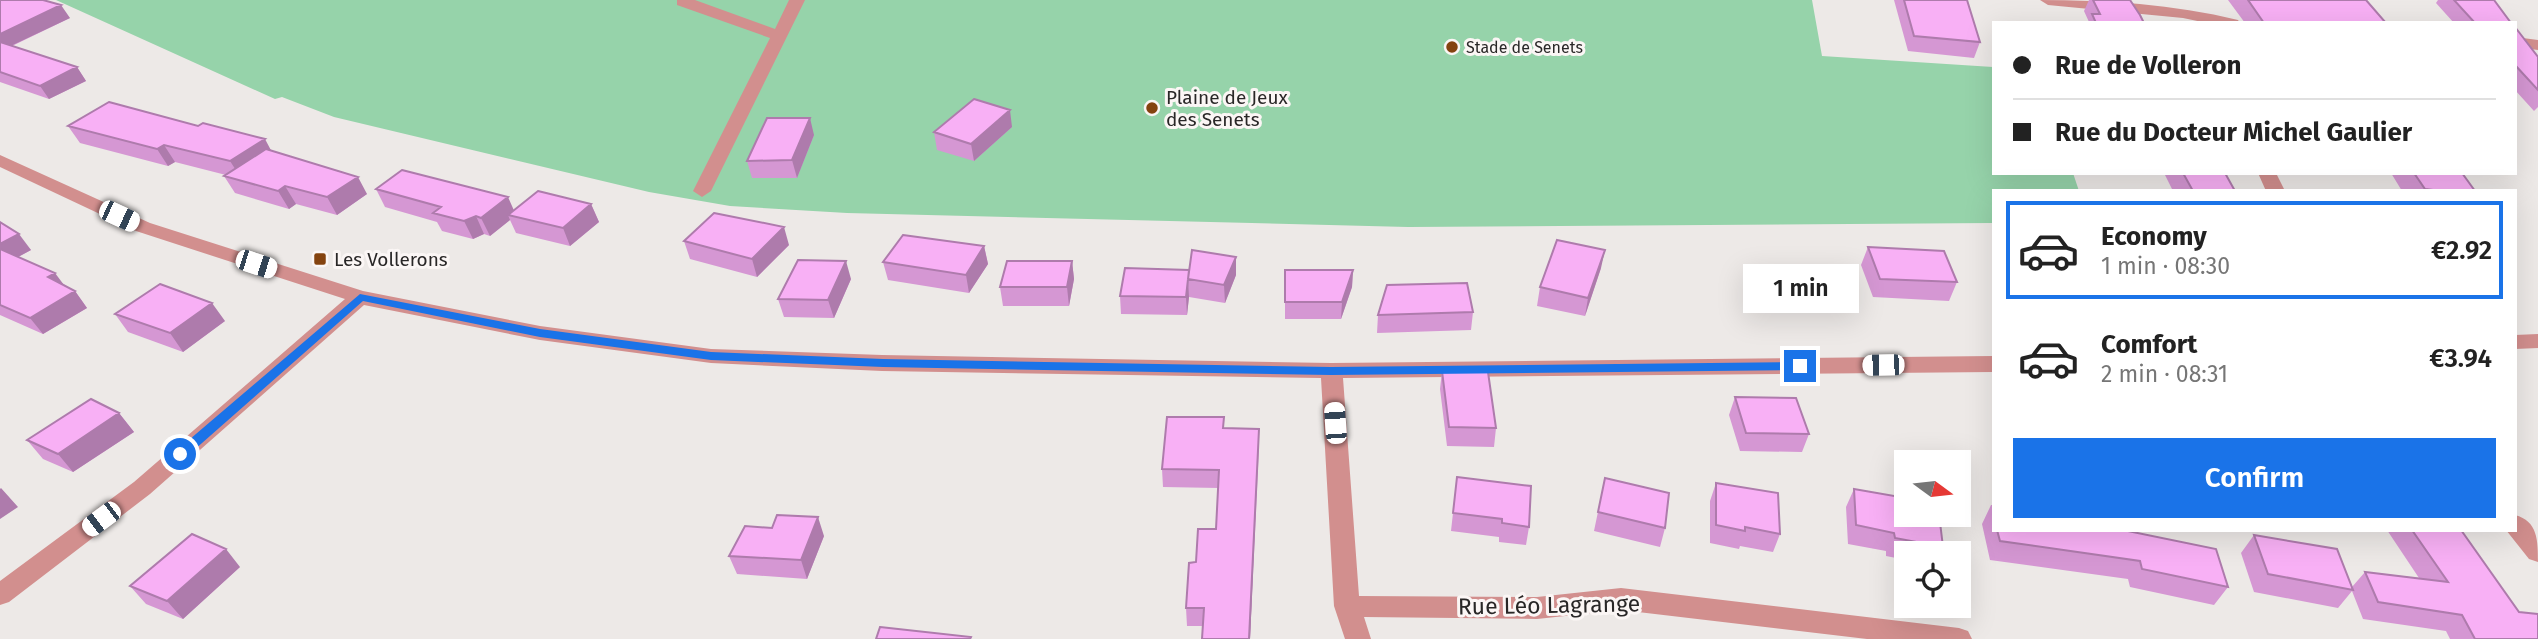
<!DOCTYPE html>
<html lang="en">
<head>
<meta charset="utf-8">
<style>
  :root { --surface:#fff; --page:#f2f2f2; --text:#222; --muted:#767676; --line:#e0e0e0; --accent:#1a73e8 }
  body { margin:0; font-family:"Fira Sans",sans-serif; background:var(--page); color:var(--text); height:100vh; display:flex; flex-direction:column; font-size:26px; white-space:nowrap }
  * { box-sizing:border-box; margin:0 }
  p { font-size:23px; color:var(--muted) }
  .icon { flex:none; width:38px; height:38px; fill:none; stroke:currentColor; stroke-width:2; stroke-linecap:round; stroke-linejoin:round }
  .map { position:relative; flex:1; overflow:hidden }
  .panel { position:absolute; left:1992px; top:189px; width:525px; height:343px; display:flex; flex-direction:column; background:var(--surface); border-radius:0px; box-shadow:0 7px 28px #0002 }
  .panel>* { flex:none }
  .top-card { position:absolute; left:1992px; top:21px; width:525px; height:154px; border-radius:0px; box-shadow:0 7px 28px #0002; display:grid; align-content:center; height:154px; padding:0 21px; background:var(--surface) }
  .needle { width:46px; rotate:105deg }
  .buttons { position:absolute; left:1894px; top:450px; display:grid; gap:14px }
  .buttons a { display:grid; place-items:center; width:77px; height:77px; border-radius:0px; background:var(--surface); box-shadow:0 7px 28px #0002; font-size:35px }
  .end { position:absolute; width:32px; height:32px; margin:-16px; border:9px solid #1a73e8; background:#fff; box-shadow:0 0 0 4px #fff }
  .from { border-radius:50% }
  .bubble { position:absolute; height:49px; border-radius:0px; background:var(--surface); box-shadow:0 7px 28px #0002; font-size:23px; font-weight:600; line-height:49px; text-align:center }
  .car { position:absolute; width:21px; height:42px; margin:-21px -10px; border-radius:9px; box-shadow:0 0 5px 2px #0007; background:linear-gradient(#fff 24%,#345 0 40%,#fff 0 76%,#345 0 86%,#fff 0) }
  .top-card b { display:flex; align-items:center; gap:24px; height:66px; font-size:26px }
  .top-card b+b { border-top:2px solid var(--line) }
  .top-card i { width:18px; height:18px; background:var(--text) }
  ul { padding:12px 0 0; list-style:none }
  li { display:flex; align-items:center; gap:21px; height:98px; margin:0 14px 10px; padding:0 7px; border:4px solid transparent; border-radius:0px }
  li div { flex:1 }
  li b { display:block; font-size:26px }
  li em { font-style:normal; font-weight:600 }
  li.on { border-color:var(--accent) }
  li>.icon { width:63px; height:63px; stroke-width:1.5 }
  .action { display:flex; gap:14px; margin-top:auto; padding:14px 21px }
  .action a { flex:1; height:80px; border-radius:0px; background:var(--accent); color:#fff; font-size:28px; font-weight:600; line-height:80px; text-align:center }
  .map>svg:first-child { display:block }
</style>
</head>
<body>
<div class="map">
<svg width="2538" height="639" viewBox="0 0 2538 639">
  <rect width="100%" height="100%" fill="#ede9e7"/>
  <path fill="#96d3aa" d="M 56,0 L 1812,0 L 1822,56 L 1993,67 L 1993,173 L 2073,173 L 2079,191 L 1993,191 L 1993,223 L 1408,227 L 847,213 L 730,206 L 649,192 L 334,117 L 282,97 L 275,99 Z"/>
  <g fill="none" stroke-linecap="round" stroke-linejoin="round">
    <path fill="#d28f8e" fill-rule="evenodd" d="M 677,0 L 695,0 L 775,29 L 789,0 L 805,0 L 711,191 L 702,197 L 693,191 L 770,38 L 677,5 Z
      M 2040,0 C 2107,0 2173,4 2238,20 L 2240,23 L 2207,23 L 2183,18 L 2048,5 Z
      M 2515,37 L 2538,40 L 2538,50 L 2515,47 Z
      M 0,155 L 150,223 L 363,291 L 540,326 L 711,349 L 882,355 L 1331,363 L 1993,356 L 1993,372 L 1343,378 L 1359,596 L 1537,597 L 1621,588 L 1959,628 L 1968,631 L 1972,639 L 1867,639 L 1621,610 L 1537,619 L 1364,617 L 1371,639 L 1345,639 L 1334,606 L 1321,378 L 882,371 L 711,363 L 540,340 L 364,305 L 150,494 L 9,602 L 0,605 L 0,581 L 134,482 L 345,299 L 136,231 L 0,167 Z
      M 2258,173 L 2276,173 L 2285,191 L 2266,191 Z
      M 2538,334 L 2538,348 L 2515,349 L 2515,335 Z
      M 2515,515 C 2538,521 2538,541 2538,562 L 2529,559 L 2506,530 L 2515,530 Z"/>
  </g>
  <path fill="#d597d3" d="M 0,0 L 70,18 L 12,46 L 77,67 L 86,81 L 49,99 L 0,82 Z
    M 1894,0 L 1967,0 L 1980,42 L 1974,58 L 1908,51 Z
    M 2089,0 L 2130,0 L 2144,23 L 2088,23 L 2089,22 L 2084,11 Z
    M 2228,0 L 2366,0 L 2386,23 L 2245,23 Z
    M 2438,0 L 2494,0 L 2511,23 L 2454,23 L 2436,3 Z
    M 2515,27 L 2538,57 L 2538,107 L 2534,111 L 2515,90 Z
    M 68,126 L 271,151 L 367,194 L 337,215 L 296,204 L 289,209 L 235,193 L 224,176 L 226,175 L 175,162 L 168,166 L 80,143 Z
    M 1012,127 L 974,161 L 937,150 L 934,132 Z
    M 814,135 L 797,178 L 752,178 L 747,161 Z
    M 2164,173 L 2225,173 L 2235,191 L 2173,191 Z
    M 2391,173 L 2462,173 L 2475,191 L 2402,191 Z
    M 376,189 L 514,210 L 591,204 L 599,222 L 570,246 L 516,233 L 510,220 L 490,236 L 484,234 L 473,239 L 442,231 L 437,222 L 385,207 Z
    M 0,222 L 31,250 L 18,257 L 75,291 L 87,308 L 43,334 L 0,315 Z
    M 684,241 L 789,245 L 757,277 L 690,259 Z
    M 984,246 L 988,264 L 969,293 L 888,280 L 883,262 Z
    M 1868,247 L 1957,282 L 1949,301 L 1873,297 L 1861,265 Z
    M 1072,261 L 1074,279 L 1069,306 L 1003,306 L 1000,287 Z
    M 1125,268 L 1236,275 L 1225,303 L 1189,297 L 1187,315 L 1121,314 L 1120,296 Z
    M 1601,268 L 1585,316 L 1537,306 L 1540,287 Z
    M 1285,270 L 1353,270 L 1352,287 L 1341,319 L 1285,319 Z
    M 851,279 L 834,318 L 784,317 L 778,299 Z
    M 1473,312 L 1471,330 L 1377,333 L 1378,315 Z
    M 115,314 L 225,321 L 183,352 L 128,332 Z
    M 1442,371 L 1496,428 L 1494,447 L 1447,446 L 1440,389 Z
    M 1735,397 L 1809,434 L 1802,452 L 1740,451 L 1729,415 Z
    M 119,413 L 134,432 L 73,472 L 43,459 L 27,440 Z
    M 1225,428 L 1259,446 L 1250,639 L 1202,639 L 1203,626 L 1187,626 L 1186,608 L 1196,562 L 1216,529 L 1219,488 L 1163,487 L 1162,469 Z
    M 1457,477 L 1529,527 L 1526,545 L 1499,542 L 1499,537 L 1451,531 Z
    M 1605,478 L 1665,528 L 1660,547 L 1594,531 Z
    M 1716,483 L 1780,534 L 1773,552 L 1740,546 L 1739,549 L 1710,543 L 1710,501 Z
    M 1854,489 L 1943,547 L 1940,553 L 1906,553 L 1906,560 L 1886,556 L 1886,551 L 1848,544 L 1846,507 Z
    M 1991,505 L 1993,505 L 1993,530 L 2123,530 L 2228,587 L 2214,605 L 2130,587 L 2128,579 L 1990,560 L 1982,524 Z
    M 2387,530 L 2461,530 L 2538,639 L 2450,639 L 2446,631 L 2363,619 L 2352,591 L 2338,608 L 2254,592 L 2241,553 L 2254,535 L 2352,587 L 2365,572 L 2419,578 Z
    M 824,536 L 807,579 L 737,574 L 729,556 Z
    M 240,567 L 183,619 L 146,604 L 130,586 Z"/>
  <path fill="#ae7bac" d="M 61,5 L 70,18 L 0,51 L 0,34 Z
    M 77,67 L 86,81 L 49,99 L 40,86 Z
    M 1010,110 L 1012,127 L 974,161 L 971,144 Z
    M 810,118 L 814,135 L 797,178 L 792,160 Z
    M 265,139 L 274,156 L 241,178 L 230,161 Z
    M 164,145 L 175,162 L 168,166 L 157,149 Z
    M 358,177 L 367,194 L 337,215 L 327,197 Z
    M 285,186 L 296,204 L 289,209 L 278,191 Z
    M 508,197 L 516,215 L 508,215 L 510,220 L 490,236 L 481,218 Z
    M 591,204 L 599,222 L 570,246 L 563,228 Z
    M 476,216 L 484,234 L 473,239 L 464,221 Z
    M 784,227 L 789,245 L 757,277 L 752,259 Z
    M 19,234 L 31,250 L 7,263 L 0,254 L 0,244 Z
    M 984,246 L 988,264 L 969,293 L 966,275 Z
    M 1605,250 L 1601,268 L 1585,316 L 1588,298 Z
    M 1236,257 L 1236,275 L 1225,303 L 1224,285 Z
    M 846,261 L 851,279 L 834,318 L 828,300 Z
    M 1072,261 L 1074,279 L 1069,306 L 1067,287 Z
    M 1353,270 L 1352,287 L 1341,319 L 1342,302 Z
    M 55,273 L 67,289 L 48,277 Z
    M 1188,279 L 1189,297 L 1187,315 L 1186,297 Z
    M 75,291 L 87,308 L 43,334 L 30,318 Z
    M 212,303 L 225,321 L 183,352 L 170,333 Z
    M 119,413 L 134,432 L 73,472 L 58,454 Z
    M 1259,429 L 1250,639 L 1249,639 Z
    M 1,488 L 18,507 L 0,519 L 0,489 Z
    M 818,517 L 824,536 L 807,579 L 801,560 Z
    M 226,549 L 240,567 L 183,619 L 167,601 Z"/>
  <path fill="#f8b0f5" stroke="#ae7bac" stroke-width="2" d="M 0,0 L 43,0 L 61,5 L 0,34 Z
    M 1904,0 L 1967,0 L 1980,42 L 1914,36 Z
    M 2093,0 L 2130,0 L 2140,15 L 2144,23 L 2096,23 L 2092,14 L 2100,14 Z
    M 2248,0 L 2366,0 L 2386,23 L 2264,23 Z
    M 2454,0 L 2494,0 L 2511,23 L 2475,23 Z
    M 2515,27 L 2538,57 L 2538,90 L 2515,65 Z
    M 0,42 L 77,67 L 40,86 L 0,72 Z
    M 974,99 L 1010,110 L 971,144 L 934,132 Z
    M 109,102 L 198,126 L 203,123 L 265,139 L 230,161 L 164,145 L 157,149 L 68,126 Z
    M 767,118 L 810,118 L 792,160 L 747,161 Z
    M 266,149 L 358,177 L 327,197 L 285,186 L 278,191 L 224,176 Z
    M 402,170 L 508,197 L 481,218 L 476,216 L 464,221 L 433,213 L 441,207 L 376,189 Z
    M 2183,173 L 2225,173 L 2235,191 L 2193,191 Z
    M 2414,173 L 2462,173 L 2475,191 L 2441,191 L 2425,189 Z
    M 538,191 L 591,204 L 563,228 L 508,215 Z
    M 714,213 L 784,227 L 752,259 L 684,241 Z
    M 0,222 L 19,234 L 0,244 Z
    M 903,235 L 984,246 L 966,275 L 883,262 Z
    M 1557,240 L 1605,250 L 1588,298 L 1540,287 Z
    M 1868,247 L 1944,251 L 1957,282 L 1880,279 Z
    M 0,249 L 55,273 L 48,277 L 75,291 L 30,318 L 0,305 Z
    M 1192,250 L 1236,257 L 1224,285 L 1188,279 Z
    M 798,260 L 846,261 L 828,300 L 778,299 Z
    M 1007,261 L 1072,261 L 1067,287 L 1000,287 Z
    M 1125,268 L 1189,270 L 1186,297 L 1120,296 Z
    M 1285,270 L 1353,270 L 1342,302 L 1285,302 Z
    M 1467,283 L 1473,312 L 1378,315 L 1387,285 Z
    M 160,284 L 212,303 L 170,333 L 115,314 Z
    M 1442,371 L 1488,372 L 1496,428 L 1449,427 Z
    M 1735,397 L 1796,398 L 1809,434 L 1746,433 Z
    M 91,399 L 119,413 L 58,454 L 27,440 Z
    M 1167,417 L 1224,417 L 1223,428 L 1259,429 L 1249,639 L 1202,639 L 1204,608 L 1186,608 L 1189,563 L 1196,562 L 1198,529 L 1216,529 L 1219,470 L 1162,469 Z
    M 1457,477 L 1531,486 L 1529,527 L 1502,523 L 1502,519 L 1453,513 Z
    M 1605,478 L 1669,493 L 1665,528 L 1598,512 Z
    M 1716,483 L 1778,493 L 1780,534 L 1745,527 L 1745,531 L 1716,525 Z
    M 1854,489 L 1906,498 L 1906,514 L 1939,514 L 1943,547 L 1895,538 L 1894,533 L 1856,525 Z
    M 777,515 L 818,517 L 801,560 L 729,556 L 745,526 L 772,528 Z
    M 1997,530 L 2123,530 L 2216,549 L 2228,587 L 2142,569 L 2140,561 L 2000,541 Z
    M 2412,530 L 2461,530 L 2519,612 L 2538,614 L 2538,639 L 2475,639 L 2462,615 L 2378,602 L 2365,572 L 2448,582 Z
    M 192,534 L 226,549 L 167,601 L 130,586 Z
    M 2254,535 L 2337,549 L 2353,590 L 2268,574 Z
    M 880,627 L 971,637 L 970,639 L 876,639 Z"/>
  <path fill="#1a73e8" d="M 360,294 L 540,329 L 711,352 L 883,359 L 1331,367 L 1800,362 L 1806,366 L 1800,370 L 1331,375 L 883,367 L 711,360 L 540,337 L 363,301 L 185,458 L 176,458 L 176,451 Z"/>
  <g fill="#84430f" stroke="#fbf6f5" stroke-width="2.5">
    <circle cx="1452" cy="47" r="7"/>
    <circle cx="1152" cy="108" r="7"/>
    <rect x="313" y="252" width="14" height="14" rx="3.5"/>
  </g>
  <g text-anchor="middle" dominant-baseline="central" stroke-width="6" stroke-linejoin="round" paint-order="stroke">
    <g font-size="16" fill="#292727" stroke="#fbf6f5" text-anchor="start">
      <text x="1466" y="47">Stade de Senets</text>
    </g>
    <g font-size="19" fill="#292727" stroke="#fbf6f5" text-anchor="start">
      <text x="1166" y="97">Plaine de Jeux<tspan x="1166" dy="22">des Senets</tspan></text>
      <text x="334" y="259">Les Vollerons</text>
    </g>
    <g font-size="23" fill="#292727" stroke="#fbf6f5">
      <text transform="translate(1549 605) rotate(-1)">Rue Léo Lagrange</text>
    </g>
  </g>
</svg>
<div class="buttons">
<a><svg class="needle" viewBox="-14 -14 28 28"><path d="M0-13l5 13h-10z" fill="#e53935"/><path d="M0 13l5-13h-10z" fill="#767676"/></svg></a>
<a><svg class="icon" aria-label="locate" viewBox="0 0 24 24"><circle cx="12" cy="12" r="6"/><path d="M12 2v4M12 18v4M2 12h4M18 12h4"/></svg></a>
</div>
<i class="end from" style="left:180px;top:454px"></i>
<i class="end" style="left:1800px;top:366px"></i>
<div class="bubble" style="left:1743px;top:264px;width:116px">1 min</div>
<i class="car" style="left:119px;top:216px;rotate:115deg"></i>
<i class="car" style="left:256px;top:264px;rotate:108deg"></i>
<i class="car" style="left:1883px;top:365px;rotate:269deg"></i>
<i class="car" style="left:1335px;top:423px;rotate:356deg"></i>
<i class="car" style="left:101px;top:519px;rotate:233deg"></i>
<div class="top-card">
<b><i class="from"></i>Rue de Volleron</b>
<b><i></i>Rue du Docteur Michel Gaulier</b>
</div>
<section class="panel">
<ul>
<li class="on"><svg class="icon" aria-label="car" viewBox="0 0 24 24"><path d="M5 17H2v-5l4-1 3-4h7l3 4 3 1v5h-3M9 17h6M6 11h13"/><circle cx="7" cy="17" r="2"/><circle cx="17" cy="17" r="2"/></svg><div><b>Economy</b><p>1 min · 08:30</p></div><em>€2.92</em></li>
<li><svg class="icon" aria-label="car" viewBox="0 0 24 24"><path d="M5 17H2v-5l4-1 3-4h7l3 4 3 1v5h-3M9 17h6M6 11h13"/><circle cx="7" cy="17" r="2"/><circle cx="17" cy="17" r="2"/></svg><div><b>Comfort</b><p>2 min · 08:31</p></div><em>€3.94</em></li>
</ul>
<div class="action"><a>Confirm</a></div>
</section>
</div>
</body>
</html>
